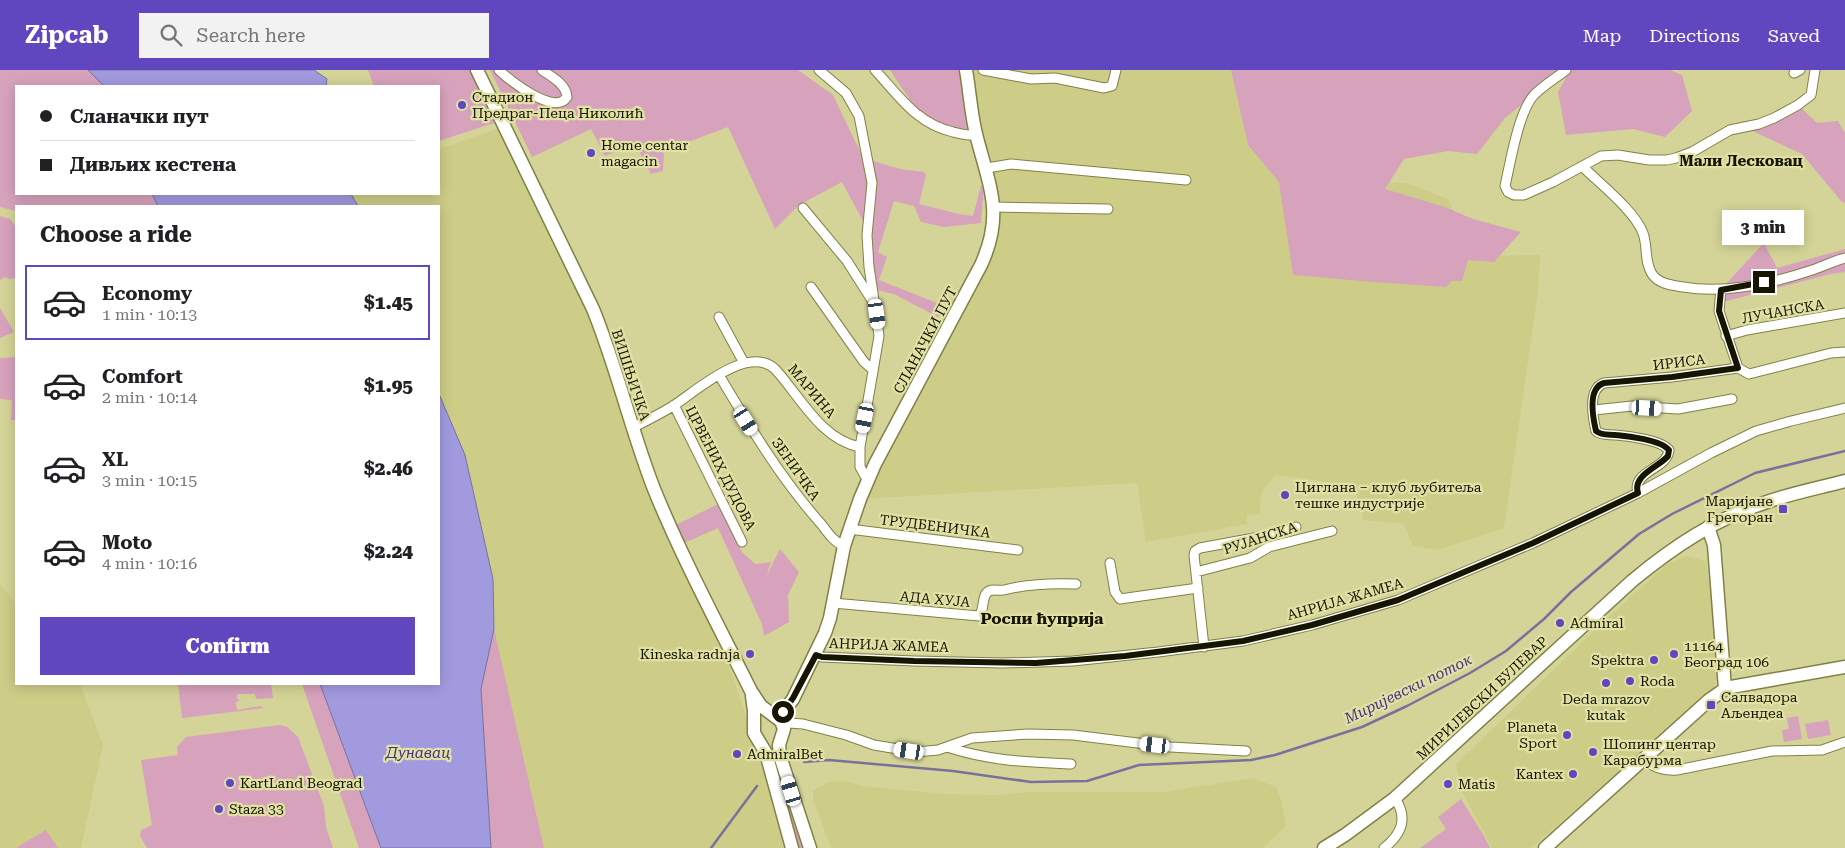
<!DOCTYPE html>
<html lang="en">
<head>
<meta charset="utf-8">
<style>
  :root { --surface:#fff; --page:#f2f2f2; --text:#202124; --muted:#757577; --line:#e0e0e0; --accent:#6046bf }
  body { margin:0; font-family:"Roboto Serif",serif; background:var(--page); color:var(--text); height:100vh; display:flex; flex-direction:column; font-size:19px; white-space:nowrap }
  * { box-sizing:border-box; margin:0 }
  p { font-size:16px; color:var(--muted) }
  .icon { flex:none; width:28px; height:28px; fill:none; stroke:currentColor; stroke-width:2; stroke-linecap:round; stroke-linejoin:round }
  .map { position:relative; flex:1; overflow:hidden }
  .sheet { position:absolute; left:15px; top:135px; width:425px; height:480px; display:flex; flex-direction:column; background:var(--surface); border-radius:0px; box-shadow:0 2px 12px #0003 }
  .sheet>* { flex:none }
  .banner { position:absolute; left:15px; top:15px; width:425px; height:110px; border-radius:0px; box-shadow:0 2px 12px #0003; display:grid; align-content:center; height:110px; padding:0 25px; background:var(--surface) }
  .end { position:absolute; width:22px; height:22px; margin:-11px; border:6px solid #161501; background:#fff; box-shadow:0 0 0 2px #fff }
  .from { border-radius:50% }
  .bubble { position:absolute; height:35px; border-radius:0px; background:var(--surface); box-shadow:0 2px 12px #0003; font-size:16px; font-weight:800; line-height:35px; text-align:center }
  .car { position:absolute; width:15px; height:30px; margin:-15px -8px; border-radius:6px; box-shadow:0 0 4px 1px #0007; background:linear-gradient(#fff 24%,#345 0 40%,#fff 0 76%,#345 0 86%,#fff 0) }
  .banner b { display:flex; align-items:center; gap:18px; height:48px; font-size:19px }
  .banner b+b { border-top:1px solid var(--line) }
  .banner i { width:12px; height:12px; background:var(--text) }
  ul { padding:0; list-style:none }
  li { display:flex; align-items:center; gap:15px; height:75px; margin:0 10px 8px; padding:0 15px; border:2px solid transparent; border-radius:0px }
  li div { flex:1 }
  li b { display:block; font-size:19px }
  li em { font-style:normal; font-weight:800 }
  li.on { border-color:var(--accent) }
  li>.icon { width:45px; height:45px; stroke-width:1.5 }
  h2 { padding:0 25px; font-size:22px; line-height:60px }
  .button { display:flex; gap:10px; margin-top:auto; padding:10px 25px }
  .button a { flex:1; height:58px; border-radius:0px; background:var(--accent); color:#fff; font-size:20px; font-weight:800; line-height:58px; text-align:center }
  header { display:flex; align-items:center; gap:30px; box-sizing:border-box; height:70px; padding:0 25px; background:var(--accent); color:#fff }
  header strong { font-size:24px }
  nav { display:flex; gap:28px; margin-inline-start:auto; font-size:18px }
  .search { width:350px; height:45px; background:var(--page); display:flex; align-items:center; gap:12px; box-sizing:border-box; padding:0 18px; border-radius:0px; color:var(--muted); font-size:19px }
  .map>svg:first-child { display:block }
</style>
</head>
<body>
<header>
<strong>Zipcab</strong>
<div class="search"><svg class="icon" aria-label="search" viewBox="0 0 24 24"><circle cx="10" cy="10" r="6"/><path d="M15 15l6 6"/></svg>Search here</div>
<nav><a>Map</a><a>Directions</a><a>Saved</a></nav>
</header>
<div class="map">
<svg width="1845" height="778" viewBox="0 0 1845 778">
  <rect width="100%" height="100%" fill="#d4d498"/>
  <path fill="#cdcd88" d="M 966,0 L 1231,0 L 1248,75 L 1279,112 L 1408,113 L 1448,129 L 1476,186 L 1540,185 L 1538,222 L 1504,458 L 1437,480 L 1413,476 L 1404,454 L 1363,450 L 1354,416 L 1276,405 L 1262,421 L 1259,444 L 1247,445 L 1247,454 L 1146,472 L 1137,413 L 860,429 L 993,158 Z
    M 500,58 L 576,209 L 630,358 L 719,565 L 765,704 L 784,778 L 491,778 L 481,619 L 493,509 L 465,385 L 439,324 L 439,136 L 358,136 L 351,125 L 351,124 L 439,124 L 439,79 Z
    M 1686,486 L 1706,491 L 1710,519 L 1717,594 L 1715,617 L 1531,778 L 1492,778 L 1462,722 L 1456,694 L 1601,554 L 1667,494 Z
    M 0,514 L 16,534 L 16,614 L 80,614 L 103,675 L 81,778 L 0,778 Z
    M 1253,708 L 1276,717 L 1281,729 L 1286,756 L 1263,778 L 831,778 L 813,729 L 813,721 L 828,712 L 844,711 L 861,716 L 944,724 L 998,725 L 1031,722 L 1165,722 Z"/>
  <path fill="#d7a2bc" d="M 0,0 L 88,0 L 104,16 L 16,16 L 16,124 L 152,124 L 158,136 L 16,136 L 16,141 L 0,137 Z
    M 368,0 L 470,0 L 494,53 L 439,71 L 439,16 L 374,16 Z
    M 490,0 L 798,0 L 833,25 L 863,88 L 900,99 L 924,102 L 926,105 L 919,134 L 959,144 L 973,146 L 981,116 L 984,116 L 981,153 L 944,157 L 921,152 L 914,136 L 894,131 L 878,182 L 887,187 L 879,210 L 947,237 L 944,242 L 938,247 L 894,224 L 876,220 L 870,164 L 842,112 L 799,135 L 775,159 L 728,57 L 664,81 L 663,101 L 651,104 L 635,73 L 605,86 L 591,59 L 532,87 Z
    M 890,0 L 961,0 L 972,65 L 924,51 Z
    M 1231,0 L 1564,0 L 1505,48 L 1477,84 L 1448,81 L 1404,89 L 1385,119 L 1445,137 L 1473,149 L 1521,162 L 1494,192 L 1468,190 L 1462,211 L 1452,211 L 1446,217 L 1373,212 L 1293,205 L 1279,112 L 1248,75 Z
    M 1570,0 L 1670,0 L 1682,5 L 1692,41 L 1665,67 L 1633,59 L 1566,65 L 1558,22 Z
    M 1798,35 L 1817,53 L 1838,51 L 1845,63 L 1845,133 L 1841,131 L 1802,84 L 1744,57 Z
    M 0,146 L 10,149 L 16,157 L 16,208 L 9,209 L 5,207 L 0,210 Z
    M 1764,173 L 1777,198 L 1845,179 L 1845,202 L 1831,204 L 1719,233 L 1721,219 Z
    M 0,238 L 14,262 L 0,268 Z
    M 16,287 L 16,350 L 11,350 L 12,330 L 0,329 L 0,288 Z
    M 718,434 L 742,482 L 755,494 L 771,492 L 766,507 L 780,479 L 799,502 L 788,525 L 789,552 L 764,566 L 762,554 L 718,458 L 684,473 L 676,455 Z
    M 494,559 L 544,778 L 491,778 L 481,619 Z
    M 178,614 L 271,614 L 273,628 L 256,629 L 255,624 L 237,624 L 237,629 L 239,629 L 239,631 L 236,632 L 237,640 L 260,636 L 264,638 L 182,648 Z
    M 302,614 L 320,614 L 381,778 L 359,778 Z
    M 1798,646 L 1802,669 L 1784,672 L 1782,660 L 1789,659 L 1787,648 Z
    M 1828,650 L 1831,665 L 1808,669 L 1805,654 Z
    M 280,655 L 287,657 L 298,667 L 324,736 L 326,757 L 333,778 L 147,778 L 140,766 L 141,760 L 152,755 L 141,690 L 178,685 L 177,677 L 186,667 Z
    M 773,679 L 804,778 L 798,778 L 771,681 Z
    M 1461,729 L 1484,766 L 1490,778 L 1420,778 L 1446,759 L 1438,747 Z
    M 46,760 L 58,778 L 17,778 L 19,776 Z"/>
  <path fill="#a19adf" stroke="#77729c" d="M 88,0 L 314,0 L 327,9 L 326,16 L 104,16 Z
    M 152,124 L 351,124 L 358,136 L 158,136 Z
    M 439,324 L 465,385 L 493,509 L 494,559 L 481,619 L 491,778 L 381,778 L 320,614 L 439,614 Z"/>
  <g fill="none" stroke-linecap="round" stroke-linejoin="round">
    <path stroke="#77729c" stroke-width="2.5" d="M 804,692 L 829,690 L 953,701 L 1031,712 L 1087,711 L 1139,695 L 1251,690 L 1275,685 L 1362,657 L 1407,636 L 1470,603 L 1506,581 L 1544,549 L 1571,522 L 1639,464 L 1672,444 L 1755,403 L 1845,381
      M 711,778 L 757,716"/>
    <defs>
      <path id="street" d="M 499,0 C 510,11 555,46 567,27 C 566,14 552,7 542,0
        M 819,0 L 846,23 L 859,46 L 872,113 L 867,165 L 869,197 L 874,230
        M 875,0 C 899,26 917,54 953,62 C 961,64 968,66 977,65
        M 983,0 L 1031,9 L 1055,8 L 1104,18 L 1112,16 L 1116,0
        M 1566,0 C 1556,8 1544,15 1535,24 C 1519,39 1510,94 1505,116 L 1508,122 L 1514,125 L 1524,125 L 1553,112 L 1601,86 L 1618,85 L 1649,90 L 1667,90 L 1676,88 L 1692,82 L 1730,60 L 1759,54 L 1774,48 L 1798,35 L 1811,25 L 1815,0
        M 1794,3 L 1800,0
        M 1582,96 C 1600,114 1634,140 1643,163 C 1648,177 1644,191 1652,204 C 1659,214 1671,215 1683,217 C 1724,224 1770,214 1809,201 C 1822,197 1833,191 1845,188
        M 987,98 L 1011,94 L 1186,110
        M 993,137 L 1108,139
        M 803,138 L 847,191 L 875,235 L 879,266 L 860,377
        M 811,217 L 864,292 L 873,300
        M 1721,219 L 1719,241 L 1738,298
        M 719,247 L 744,293
        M 1726,266 L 1747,260 L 1845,243
        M 719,305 C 750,357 781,409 822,455 C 828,463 834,472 844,476
        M 674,335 L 742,472
        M 1594,340 L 1632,336 L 1678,339 L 1732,329
        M 632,358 C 646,351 660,344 673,336 C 696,321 748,274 775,299 C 800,326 820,369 860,377 L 860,397 L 868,411
        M 1638,423 C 1631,401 1668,399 1669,380 C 1661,370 1628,366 1616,365 C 1609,364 1602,366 1596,361 C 1593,348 1587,319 1604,313 L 1672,307 L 1738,298 L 1749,304 L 1831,283 L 1845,282
        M 849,459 L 1018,480
        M 1110,493 L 1115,522 L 1120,529 L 1198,518
        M 1196,502 L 1250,488 L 1269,477 L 1332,461
        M 833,533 L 979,546 C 985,540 981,525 989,521 C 993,519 1000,521 1004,520 C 1027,514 1052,513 1076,514
        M 1204,577 L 1194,485 L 1195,481 L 1200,478 L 1265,466 L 1296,457
        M 815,585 L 822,587 L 914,591 L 1003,593 L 1073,591 L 1158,582 L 1243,571 L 1312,555 L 1398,530 L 1533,473 L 1638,423 L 1711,383 L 1756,361 L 1791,351 L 1845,338
        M 783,655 L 789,653 L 803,654 L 846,665 L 874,675 L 916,682 L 938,680 L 972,668 L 1028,664 L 1073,665 L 1170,677 L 1246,681
        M 947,677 C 990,691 1026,692 1071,694
        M 1644,690 C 1654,698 1664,701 1677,700 L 1772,681 L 1822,680 L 1845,672
        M 1384,778 C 1402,764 1408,748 1395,728"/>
      <path id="secondary" d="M 477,0 L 593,239 C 617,298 631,360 654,419 C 682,488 718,555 751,621 L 761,636 L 781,651 L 784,659 L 779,675 L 780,686 L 810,778
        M 1708,457 L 1714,475 L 1725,619
        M 752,626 L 754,641 L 754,663 L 766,683 L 792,778
        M 779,648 L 793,629 L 825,563 L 830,548 L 844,476 L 860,429 L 875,394 L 981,195 C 1004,145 990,118 977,68 C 971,46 970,23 966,0
        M 1324,778 L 1345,765 L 1395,728 L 1632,511 C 1673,477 1716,448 1767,432 C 1792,423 1819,418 1845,411
        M 1545,778 L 1708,631 L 1725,619 L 1731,617 L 1845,597"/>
    </defs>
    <use href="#street" stroke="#818047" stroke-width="11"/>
    <use href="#secondary" stroke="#818047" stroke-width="15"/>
    <use href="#street" stroke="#fff" stroke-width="9"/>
    <use href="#secondary" stroke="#fff" stroke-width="12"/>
  </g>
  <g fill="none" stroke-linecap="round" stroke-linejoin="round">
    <path stroke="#161501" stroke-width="6" d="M 783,642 L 793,628 L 816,585 L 822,587 L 914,591 L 1036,593 L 1125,586 L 1243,571 L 1312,555 L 1398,530 L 1533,473 L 1638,423 C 1632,405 1659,397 1668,386 L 1669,380 C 1661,370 1628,366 1616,365 C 1609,364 1602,366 1596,361 C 1593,348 1587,318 1604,313 L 1672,307 L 1738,298 L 1719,241 L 1721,220 L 1764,212"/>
  </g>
  <g fill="#6046bf" stroke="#e1e1a5" stroke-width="2">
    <circle cx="462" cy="35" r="5"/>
    <circle cx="591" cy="83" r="5"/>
    <circle cx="1285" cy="425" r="5"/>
    <rect x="1778" y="434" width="10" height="10" rx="2.5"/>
    <circle cx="1560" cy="553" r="5"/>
    <circle cx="750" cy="584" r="5"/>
    <circle cx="1674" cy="584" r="5"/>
    <circle cx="1654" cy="590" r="5"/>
    <circle cx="1630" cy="611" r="5"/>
    <circle cx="1606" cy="613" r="5"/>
    <rect x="1706" y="630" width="10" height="10" rx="2.5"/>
    <circle cx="1567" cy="665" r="5"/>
    <circle cx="1593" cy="682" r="5"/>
    <circle cx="737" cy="684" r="5"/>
    <circle cx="1573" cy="704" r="5"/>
    <circle cx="230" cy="713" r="5"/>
    <circle cx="1448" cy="714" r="5"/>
    <circle cx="219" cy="739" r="5"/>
  </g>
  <g text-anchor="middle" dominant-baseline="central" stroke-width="4.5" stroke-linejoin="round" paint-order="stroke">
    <g font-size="14" fill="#161501" stroke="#e1e1a5" text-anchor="start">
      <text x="472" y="27">Стадион<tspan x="472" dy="16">Предраг-Пеца Николић</tspan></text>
      <text x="601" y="75">Home centar<tspan x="601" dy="16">magacin</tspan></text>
      <text x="1295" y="417">Циглана – клуб љубитеља<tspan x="1295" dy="16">тешке индустрије</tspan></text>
      <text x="1773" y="431" text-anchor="end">Маријане<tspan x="1773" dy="16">Грегоран</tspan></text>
      <text x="1570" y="553">Admiral</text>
      <text x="1684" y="576">11164<tspan x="1684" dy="16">Београд 106</tspan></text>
      <text x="740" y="584" text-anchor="end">Kineska radnja</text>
      <text x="1644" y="590" text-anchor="end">Spektra</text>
      <text x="1640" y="611">Roda</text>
      <text x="1721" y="627">Салвадора<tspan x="1721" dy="16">Аљендеа</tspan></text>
      <text x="1606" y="629" text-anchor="middle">Deda mrazov<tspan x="1606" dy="16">kutak</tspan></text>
      <text x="1557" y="657" text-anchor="end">Planeta<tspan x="1557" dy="16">Sport</tspan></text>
      <text x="1603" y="674">Шопинг центар<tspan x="1603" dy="16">Карабурма</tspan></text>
      <text x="747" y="684">AdmiralBet</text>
      <text x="1563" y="704" text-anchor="end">Kantex</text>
      <text x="240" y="713">KartLand Beograd</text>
      <text x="1458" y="714">Matis</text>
      <text x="229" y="739">Staza 33</text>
    </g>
    <g font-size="14" fill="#161501" stroke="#e1e1a5">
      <text transform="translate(1783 241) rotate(-10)">ЛУЧАНСКА</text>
      <text transform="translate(925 270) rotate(-62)">СЛАНАЧКИ ПУТ</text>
      <text transform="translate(1679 292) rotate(-7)">ИРИСА</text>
      <text transform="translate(631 305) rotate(72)">ВИШЊИЧКА</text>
      <text transform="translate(812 321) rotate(50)">МАРИНА</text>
      <text transform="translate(721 398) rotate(63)">ЦРВЕНИХ ДУДОВА</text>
      <text transform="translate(796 399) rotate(55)">ЗЕНИЧКА</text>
      <text transform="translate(935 456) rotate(7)">ТРУДБЕНИЧКА</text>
      <text transform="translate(1260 468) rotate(-18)">РУЈАНСКА</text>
      <text transform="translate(935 529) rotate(5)">АДА ХУЈА</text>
      <text transform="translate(1345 529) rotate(-16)">АНРИЈА ЖАМЕА</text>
      <text transform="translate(889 575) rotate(2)">АНРИЈА ЖАМЕА</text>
      <text transform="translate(1482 628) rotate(-43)">МИРИЈЕВСКИ БУЛЕВАР</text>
    </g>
    <g font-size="15" font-weight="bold" fill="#161501" stroke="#e1e1a5">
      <text x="1741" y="91">Мали Лесковац</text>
    </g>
    <g font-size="15" font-style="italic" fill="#433383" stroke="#e1e1a5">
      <text transform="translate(1408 619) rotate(-26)">Миријевски поток</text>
      <text x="418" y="683">Дунавац</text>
    </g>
    <g font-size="16" font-weight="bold" fill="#161501" stroke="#e1e1a5">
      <text x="1042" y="548">Роспи ћуприја</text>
    </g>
  </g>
</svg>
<i class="end from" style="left:783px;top:642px"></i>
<i class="end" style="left:1764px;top:212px"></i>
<div class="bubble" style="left:1722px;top:140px;width:82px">3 min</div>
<i class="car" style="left:877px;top:244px;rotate:172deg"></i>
<i class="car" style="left:1647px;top:338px;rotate:93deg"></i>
<i class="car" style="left:865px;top:348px;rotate:191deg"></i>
<i class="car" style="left:746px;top:351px;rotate:148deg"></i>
<i class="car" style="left:1155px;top:675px;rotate:277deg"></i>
<i class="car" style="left:909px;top:681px;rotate:279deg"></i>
<i class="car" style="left:791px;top:721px;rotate:343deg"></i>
<div class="banner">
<b><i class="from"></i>Сланачки пут</b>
<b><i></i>Дивљих кестена</b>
</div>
<section class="sheet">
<h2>Choose a ride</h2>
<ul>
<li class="on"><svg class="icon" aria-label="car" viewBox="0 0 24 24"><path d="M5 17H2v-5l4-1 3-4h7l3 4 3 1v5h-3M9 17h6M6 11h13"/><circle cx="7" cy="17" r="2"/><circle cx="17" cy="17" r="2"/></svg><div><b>Economy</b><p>1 min · 10:13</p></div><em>$1.45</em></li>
<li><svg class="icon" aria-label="car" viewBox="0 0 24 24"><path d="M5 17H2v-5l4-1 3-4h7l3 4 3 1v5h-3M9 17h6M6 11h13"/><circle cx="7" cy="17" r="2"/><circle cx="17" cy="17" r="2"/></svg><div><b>Comfort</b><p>2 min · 10:14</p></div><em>$1.95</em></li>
<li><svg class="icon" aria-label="car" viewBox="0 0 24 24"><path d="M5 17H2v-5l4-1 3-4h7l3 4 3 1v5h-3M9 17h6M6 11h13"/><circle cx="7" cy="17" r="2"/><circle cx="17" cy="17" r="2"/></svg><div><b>XL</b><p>3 min · 10:15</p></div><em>$2.46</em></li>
<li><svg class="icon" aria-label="car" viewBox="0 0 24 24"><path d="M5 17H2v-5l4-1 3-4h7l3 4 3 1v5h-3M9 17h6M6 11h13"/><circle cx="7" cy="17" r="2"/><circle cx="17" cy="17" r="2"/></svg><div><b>Moto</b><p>4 min · 10:16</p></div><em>$2.24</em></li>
</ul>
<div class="button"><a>Confirm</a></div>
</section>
</div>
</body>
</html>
